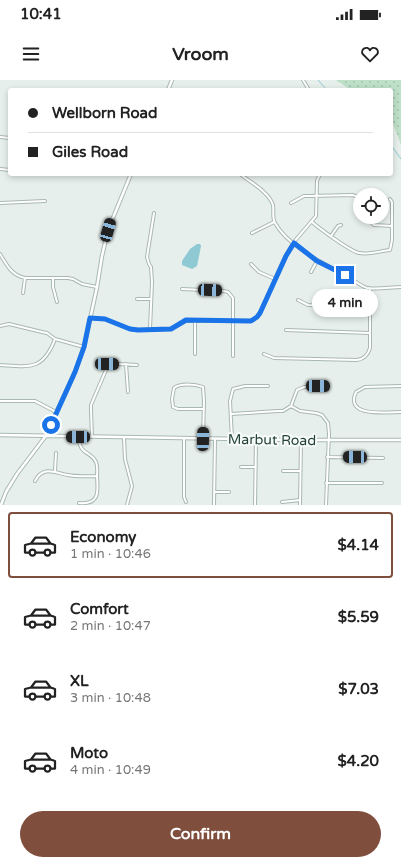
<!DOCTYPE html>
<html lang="en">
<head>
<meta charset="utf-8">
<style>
  :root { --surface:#fff; --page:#f6f6f6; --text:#222; --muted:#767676; --line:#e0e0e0; --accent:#804e3d }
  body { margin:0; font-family:"Varela Round",sans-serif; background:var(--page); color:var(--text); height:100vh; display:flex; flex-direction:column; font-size:15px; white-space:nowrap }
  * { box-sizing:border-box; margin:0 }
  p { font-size:13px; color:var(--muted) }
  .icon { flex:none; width:22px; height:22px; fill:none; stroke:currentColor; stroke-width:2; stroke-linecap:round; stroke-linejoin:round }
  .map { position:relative; height:425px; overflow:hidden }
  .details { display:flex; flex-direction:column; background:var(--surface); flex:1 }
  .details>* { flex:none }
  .banner { position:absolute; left:8px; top:8px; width:385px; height:88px; border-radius:4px; box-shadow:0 2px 6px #0003; display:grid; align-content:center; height:88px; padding:0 20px; background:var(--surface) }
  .tools { position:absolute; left:353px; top:108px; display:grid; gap:8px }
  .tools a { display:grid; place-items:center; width:36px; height:36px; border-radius:50%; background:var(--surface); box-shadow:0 2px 6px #0003; font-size:20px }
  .end { position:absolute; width:18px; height:18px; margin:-9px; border:5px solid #1a73e8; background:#fff; box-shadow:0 0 0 2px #fff }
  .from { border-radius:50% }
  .bubble { position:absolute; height:28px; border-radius:14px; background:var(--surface); box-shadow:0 2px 6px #0003; font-size:13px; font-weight:700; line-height:28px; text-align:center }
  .car { position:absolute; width:12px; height:24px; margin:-12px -6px; border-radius:5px; box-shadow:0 0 3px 1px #0007; background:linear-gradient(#222 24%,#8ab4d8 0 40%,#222 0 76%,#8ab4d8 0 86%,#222 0) }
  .banner b { display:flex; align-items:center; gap:14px; height:38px; font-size:15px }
  .banner b+b { border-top:1px solid var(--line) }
  .banner i { width:10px; height:10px; background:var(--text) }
  ul { padding:7px 0 0; list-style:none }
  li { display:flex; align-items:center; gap:12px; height:66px; margin:0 8px 6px; padding:0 12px; border:2px solid transparent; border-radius:4px }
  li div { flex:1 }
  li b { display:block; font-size:15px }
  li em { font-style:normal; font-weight:700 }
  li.on { border-color:var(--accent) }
  li>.icon { width:36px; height:36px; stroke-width:1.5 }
  .action { display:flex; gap:8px; margin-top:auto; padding:8px 20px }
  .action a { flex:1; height:46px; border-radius:24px; background:var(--accent); color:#fff; font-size:16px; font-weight:700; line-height:46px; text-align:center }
  .status { display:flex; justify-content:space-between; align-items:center; height:28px; padding:0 20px; background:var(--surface); direction:ltr }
  .status svg { height:11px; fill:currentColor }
  header { display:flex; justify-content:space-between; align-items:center; height:52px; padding:0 20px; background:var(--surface); font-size:18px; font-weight:700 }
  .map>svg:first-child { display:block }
</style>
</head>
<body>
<div class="status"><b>10:41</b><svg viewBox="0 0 49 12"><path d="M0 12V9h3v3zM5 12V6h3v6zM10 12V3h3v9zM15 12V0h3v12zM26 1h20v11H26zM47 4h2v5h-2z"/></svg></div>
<header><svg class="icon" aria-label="menu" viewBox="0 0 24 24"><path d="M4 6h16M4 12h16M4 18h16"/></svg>Vroom<svg class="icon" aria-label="heart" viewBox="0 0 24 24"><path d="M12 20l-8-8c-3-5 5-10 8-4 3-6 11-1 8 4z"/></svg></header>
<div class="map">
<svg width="401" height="425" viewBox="0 0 401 425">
  <defs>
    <pattern id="grass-dots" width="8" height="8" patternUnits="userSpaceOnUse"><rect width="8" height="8" fill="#bfe0c8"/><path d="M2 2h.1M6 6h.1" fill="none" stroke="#a4c1ad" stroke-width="1.8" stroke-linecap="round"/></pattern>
  </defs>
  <rect width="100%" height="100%" fill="#e6efeb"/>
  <path fill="url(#grass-dots)" d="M 336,0 L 401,0 L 401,65 L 391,38 L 391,10 L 351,10 Z"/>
  <path fill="#8ec9d4" d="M 197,164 L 200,164 L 201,166 L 197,186 L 192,189 L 182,185 L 182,181 L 190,169 Z"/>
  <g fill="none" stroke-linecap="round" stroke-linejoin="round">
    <path stroke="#8ec9d4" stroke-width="1" d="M 318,0 L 327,10
      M 391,65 L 401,79"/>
    <defs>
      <path id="minor" d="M 303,0 L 309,10
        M 0,57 L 10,58
        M 0,89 L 10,90
        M 240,94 C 250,102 269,112 273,125 C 274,131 272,138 275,143 C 288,166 321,182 343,194 C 352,198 358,205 367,208 C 377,210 391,207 401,207
        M 0,123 L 45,121
        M 291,123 L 304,116 L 310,116 L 352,115 L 356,116 L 360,118
        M 312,142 C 320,149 350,171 359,173 C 369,175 380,171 390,170 L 392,160 L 392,122 L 390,119
        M 372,143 L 374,145 L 392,146
        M 252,153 L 274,142
        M 331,156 L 338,146 L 341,145
        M 0,174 C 7,185 11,195 25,198 L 68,198 L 73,199 L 82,204 L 97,207
        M 251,184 L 259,192 L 275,199
        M 311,192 L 317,181
        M 53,198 L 53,207 L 57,222
        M 182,209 L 224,211 L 228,212 L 233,218 L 233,276
        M 23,213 L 25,198
        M 137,219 L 151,219
        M 298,220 L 308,225 L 370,226
        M 90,238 L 105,239 L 130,249 L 138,250 L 171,249 L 186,241 L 251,241 L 257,237 L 260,233 L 285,177 L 293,163 L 316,136 L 317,101 L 320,94
        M 0,246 L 9,244 L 42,252 L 47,253 L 55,259 L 84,267
        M 150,249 L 152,202 L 151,187 L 149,184 L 147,177 L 154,133
        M 286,250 L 369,253
        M 195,274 L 195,240
        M 264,274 L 274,278 L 357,280 C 364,279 368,275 370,268 L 370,208
        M 99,283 L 137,285
        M 126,284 L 128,312
        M 0,285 C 29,287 43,291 55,259
        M 401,306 L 365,307 L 356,312 C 344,338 387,332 401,332
        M 0,321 L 35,321 L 56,332
        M 291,326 L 300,331 L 316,333 L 322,335 L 328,343 L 329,354 L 326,425
        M 231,334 L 278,331 L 283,331 L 291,326 L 297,310 L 304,307 L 327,307
        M 78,357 C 81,377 90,370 96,382 C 98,387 97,391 97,397 C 98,411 100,425 79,423
        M 92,357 L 91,330 L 91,325 L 106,290 L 107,284
        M 124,358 L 125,379 L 132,406 L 127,425
        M 184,358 L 184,417 L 186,422
        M 203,359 L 204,321 L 203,307 C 195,304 180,303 174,308 L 172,319 L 173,327 L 178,329 L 204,329
        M 232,359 L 230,321 L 233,309 L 245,306 L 268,306
        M 327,377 L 383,378
        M 241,387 L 256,387
        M 55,391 L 56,373
        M 283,391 L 300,391
        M 35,401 C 43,385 55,393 68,395 C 77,397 87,396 97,396
        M 326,403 L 382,403
        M 214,412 L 229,412
        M 282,422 L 300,420
        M 214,425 L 215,359
        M 255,425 L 256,360
        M 300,425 L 301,360"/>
      <path id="tertiary" d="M 168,10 L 172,0
        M 0,355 L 301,360 L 401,360
        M 1,425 L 6,412 L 17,394 L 45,357 L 75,292 L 84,267 L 97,207 L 102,176 L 108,150 L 131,94"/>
    </defs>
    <use href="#minor" stroke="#a8b8b2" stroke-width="4"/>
    <use href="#tertiary" stroke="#a8b8b2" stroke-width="4.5"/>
    <use href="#minor" stroke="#fff" stroke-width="2"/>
    <use href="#tertiary" stroke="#fff" stroke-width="2.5"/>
  </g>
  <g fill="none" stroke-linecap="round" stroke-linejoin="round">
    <path stroke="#1a73e8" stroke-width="5" d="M 51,345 L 75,292 L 84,267 L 90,238 L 105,239 L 130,249 L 138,250 L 171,249 L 186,240 L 251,241 L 257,237 L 260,233 L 286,176 L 294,163 L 317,181 L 345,195"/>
  </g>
  <g text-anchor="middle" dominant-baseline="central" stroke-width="4" stroke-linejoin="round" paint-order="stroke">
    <g font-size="14" fill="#24423a" stroke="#f7fbf9">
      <text transform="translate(272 360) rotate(1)">Marbut Road</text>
    </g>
  </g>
</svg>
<div class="tools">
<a><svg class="icon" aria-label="locate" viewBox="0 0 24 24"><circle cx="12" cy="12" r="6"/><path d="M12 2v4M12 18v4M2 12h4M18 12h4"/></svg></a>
</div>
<i class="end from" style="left:51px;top:345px"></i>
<i class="end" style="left:345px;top:195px"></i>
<div class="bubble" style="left:312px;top:209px;width:66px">4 min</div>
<i class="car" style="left:108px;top:150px;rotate:16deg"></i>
<i class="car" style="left:210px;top:210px;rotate:92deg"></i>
<i class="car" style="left:107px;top:284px;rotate:91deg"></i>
<i class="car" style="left:318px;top:306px;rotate:91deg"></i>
<i class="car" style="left:78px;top:357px;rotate:270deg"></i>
<i class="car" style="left:203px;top:359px;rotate:1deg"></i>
<i class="car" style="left:355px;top:377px;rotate:271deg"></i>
<div class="banner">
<b><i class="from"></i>Wellborn Road</b>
<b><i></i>Giles Road</b>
</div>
</div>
<section class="details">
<ul>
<li class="on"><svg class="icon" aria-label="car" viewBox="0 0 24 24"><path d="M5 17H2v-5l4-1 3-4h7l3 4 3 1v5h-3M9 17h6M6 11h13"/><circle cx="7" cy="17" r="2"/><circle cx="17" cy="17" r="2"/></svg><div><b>Economy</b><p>1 min · 10:46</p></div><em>$4.14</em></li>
<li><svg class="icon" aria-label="car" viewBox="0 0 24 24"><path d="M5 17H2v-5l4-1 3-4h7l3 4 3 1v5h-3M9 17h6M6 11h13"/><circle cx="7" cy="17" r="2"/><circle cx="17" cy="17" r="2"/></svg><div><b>Comfort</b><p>2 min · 10:47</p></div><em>$5.59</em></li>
<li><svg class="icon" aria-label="car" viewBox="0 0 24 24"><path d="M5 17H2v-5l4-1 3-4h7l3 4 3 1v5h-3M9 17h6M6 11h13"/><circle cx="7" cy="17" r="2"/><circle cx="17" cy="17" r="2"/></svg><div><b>XL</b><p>3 min · 10:48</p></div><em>$7.03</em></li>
<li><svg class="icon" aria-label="car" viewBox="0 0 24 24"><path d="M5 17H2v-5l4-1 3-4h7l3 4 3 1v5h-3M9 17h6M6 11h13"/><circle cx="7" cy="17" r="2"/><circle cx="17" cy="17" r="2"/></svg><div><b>Moto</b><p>4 min · 10:49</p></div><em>$4.20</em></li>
</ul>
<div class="action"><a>Confirm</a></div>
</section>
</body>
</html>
